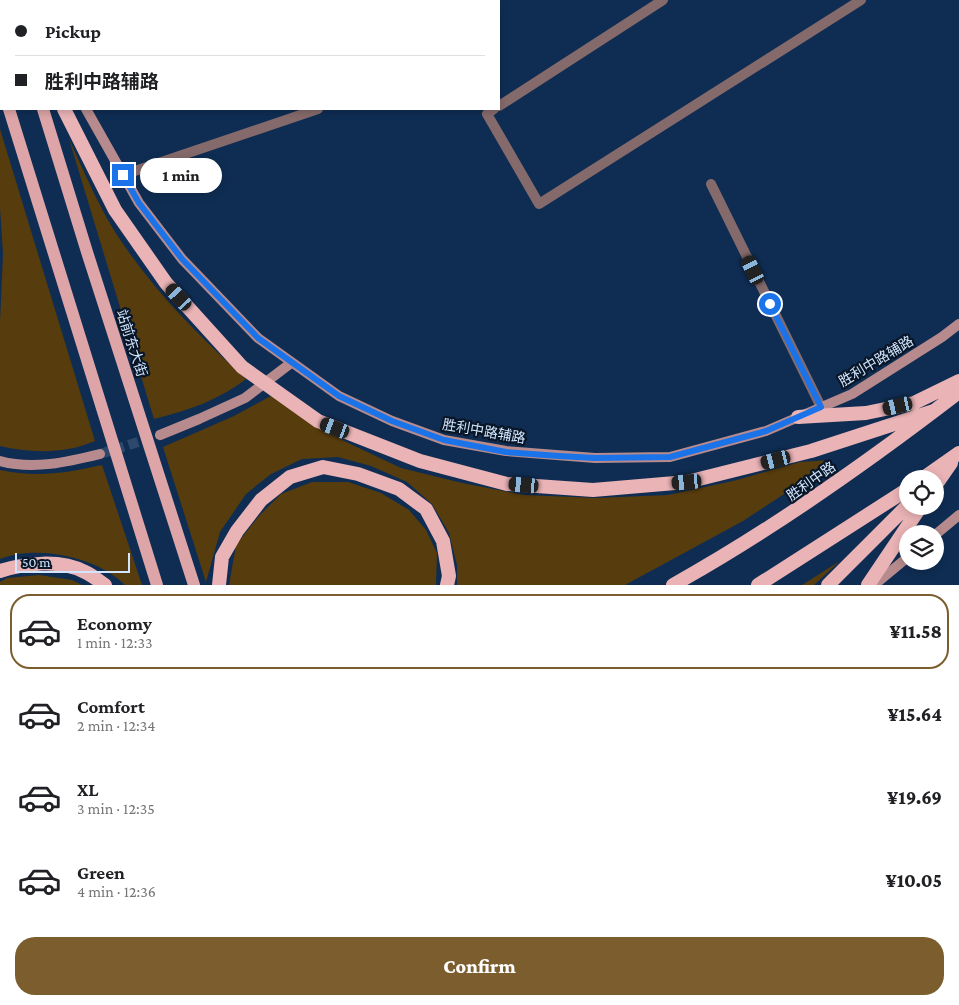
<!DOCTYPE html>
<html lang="en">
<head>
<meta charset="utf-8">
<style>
  :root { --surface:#fff; --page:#f6f6f6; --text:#202124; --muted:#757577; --line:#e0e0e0; --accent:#7c5e2e }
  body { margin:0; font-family:"Crimson Pro","Noto Sans SC",serif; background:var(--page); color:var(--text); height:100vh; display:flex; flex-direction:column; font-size:19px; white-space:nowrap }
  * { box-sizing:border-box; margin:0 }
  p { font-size:16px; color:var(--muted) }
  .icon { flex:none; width:28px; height:28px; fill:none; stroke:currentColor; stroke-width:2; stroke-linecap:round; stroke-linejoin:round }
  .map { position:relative; height:585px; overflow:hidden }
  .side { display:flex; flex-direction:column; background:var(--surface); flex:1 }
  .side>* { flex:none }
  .top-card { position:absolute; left:0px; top:0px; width:500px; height:110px; box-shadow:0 2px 8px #0003; display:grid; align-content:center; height:110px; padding:0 15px; background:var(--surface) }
  .fabs { position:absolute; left:899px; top:470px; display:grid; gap:10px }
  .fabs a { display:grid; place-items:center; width:45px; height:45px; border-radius:50%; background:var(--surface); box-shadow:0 2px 8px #0003; font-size:25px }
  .scale { position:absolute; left:15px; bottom:12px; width:115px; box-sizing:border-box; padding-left:5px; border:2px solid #d2e5fe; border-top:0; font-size:14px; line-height:18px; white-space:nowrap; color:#d2e5fe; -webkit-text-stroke:4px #091627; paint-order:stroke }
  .end { position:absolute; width:22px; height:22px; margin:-11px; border:6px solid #1a73e8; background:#fff; box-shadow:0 0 0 2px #fff }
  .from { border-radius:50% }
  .bubble { position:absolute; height:35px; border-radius:18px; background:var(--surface); box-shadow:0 2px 8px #0003; font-size:16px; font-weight:800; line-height:35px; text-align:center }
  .car { position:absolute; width:15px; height:30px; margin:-15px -8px; border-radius:6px; box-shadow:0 0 4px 1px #0007; background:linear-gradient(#222 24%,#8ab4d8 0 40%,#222 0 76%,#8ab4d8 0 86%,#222 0) }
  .top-card b { display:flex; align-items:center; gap:18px; height:48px; font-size:19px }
  .top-card b+b { border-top:1px solid var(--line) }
  .top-card i { width:12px; height:12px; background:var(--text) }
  ul { padding:9px 0 0; list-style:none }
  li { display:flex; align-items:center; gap:15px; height:75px; margin:0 10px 8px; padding:0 5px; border:2px solid transparent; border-radius:20px }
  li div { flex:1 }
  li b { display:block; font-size:19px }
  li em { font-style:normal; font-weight:800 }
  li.active { border-color:var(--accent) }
  li>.icon { width:45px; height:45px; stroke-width:1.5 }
  .primary-button { display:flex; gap:10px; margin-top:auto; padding:10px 15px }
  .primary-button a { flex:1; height:58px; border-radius:20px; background:var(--accent); color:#fff; font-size:20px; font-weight:800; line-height:58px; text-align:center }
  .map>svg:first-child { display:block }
</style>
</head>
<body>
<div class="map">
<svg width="959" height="585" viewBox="0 0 959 585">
  <rect width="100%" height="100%" fill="#0f2d53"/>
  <path fill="#573c0d" d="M 0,129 L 95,441 C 86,444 77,448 68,449 C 46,453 21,451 0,446 L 0,322 L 3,254 L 0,208 Z
    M 69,139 C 85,174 100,210 121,241 C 156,293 200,337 246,379 C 219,400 187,411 154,419 Z
    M 271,396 L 314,424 L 346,442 L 401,468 L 462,483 L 525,495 L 596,498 L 668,495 L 733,481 L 800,462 L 831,460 L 819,471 L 743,521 L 625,585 L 457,585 L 457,565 L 449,533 L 432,504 L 407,482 L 371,466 L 338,457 L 302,459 L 271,474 L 246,494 L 220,532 L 206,582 L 163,447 L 234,416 Z
    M 102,465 L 142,585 L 125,585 C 98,557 36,544 0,559 L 0,470 C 35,478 68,473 102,465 Z
    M 312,482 L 348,482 L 381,493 L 409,510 L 426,530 L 437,553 L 436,585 L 229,585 L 236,545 L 259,516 L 281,494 Z
    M 840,561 L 814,585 L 802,585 Z
    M 39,575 L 72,580 L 82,585 L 0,585 L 0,582 L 7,578 Z"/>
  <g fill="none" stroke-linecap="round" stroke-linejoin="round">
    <path stroke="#2c496d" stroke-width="10" stroke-dasharray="10 5" stroke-linecap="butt" d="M 100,454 L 160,435"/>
    <path stroke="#856a6b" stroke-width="10" d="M 499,106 L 663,0
      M 494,109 L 487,114 L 539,204 L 861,0
      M 123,175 L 318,109
      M 711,184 L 825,415"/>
    <path stroke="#b78b8d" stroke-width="10" d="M 45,0 L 45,1
      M 86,109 L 139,203 L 182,259 L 258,338 L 339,396 L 392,421 L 444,440 L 506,451 L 595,458 L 670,457 L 766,431 L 852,394 L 942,337 L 959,324
      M 160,435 L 199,419 L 245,398 L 291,363
      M 0,461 C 33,470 68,462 100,454
      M 935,535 L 959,515
      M 874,585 L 908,557"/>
    <path stroke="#dda5a8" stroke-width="12" d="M 11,0 L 11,1
      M 0,79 L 1,83
      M 9,109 L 157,585
      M 43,109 L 87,252 L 194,585"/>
    <path stroke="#eab3b6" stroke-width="14" d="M 19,0 L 19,1
      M 64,109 L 115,210 L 166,283 L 242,367 L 318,421 L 420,461 L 507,484 L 593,490 L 687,482 L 811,451 L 934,411
      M 798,417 L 866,413 L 914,403 L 959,381
      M 922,479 L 959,453
      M 935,486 L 951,463
      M 0,571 C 26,563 60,559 85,572 C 92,575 99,581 105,585
      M 219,585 L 222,557 L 237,531 L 261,500 L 290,477 L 323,467 L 358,474 L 399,489 L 426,509 L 443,541 L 449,576 L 447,585
      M 673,585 C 774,529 868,462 959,392
      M 758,585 L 908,489
      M 828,585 L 908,505
      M 868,585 L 921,506"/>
  </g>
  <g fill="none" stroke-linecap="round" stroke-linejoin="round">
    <path stroke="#1a73e8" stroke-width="6" d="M 123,175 L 139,203 L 182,259 L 258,338 L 339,396 L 392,421 L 444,440 L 506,452 L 559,456 L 595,458 L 670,457 L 766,431 L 821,407 L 770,304"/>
  </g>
  <g text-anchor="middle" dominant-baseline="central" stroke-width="4.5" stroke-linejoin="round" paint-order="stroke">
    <g font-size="14" fill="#d2e5fe" stroke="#091627">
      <text transform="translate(132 343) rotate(72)">站前东大街</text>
      <text transform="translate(876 361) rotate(-31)">胜利中路辅路</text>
      <text transform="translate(484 431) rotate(10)">胜利中路辅路</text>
      <text transform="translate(811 481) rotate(-35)">胜利中路</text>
    </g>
  </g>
</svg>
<div class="fabs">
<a><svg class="icon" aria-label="locate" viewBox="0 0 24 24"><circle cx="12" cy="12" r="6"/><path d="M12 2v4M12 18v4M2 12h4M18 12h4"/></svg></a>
<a><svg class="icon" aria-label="layers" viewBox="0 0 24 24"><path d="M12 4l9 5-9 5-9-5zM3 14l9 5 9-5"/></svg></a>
</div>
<div class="scale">50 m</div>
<i class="end from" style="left:770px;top:304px"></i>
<i class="end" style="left:123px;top:175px"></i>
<div class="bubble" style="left:140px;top:158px;width:82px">1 min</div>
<i class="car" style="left:753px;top:270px;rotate:334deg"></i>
<i class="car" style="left:179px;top:297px;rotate:318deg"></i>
<i class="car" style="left:898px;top:406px;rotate:257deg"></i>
<i class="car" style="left:335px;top:428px;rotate:291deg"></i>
<i class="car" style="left:776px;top:460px;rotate:256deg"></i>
<i class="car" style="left:687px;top:482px;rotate:265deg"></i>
<i class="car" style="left:524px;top:485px;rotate:275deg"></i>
<div class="top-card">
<b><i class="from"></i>Pickup</b>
<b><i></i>胜利中路辅路</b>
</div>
</div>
<section class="side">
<ul>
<li class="active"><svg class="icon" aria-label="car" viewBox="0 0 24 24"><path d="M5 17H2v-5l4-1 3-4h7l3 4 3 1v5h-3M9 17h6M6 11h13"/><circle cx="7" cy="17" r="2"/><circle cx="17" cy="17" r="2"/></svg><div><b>Economy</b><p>1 min · 12:33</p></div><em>¥11.58</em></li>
<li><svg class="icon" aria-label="car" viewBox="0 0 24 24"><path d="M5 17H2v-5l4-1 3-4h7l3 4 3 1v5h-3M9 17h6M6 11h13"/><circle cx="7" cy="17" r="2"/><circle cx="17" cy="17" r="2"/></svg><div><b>Comfort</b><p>2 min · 12:34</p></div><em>¥15.64</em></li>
<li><svg class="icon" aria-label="car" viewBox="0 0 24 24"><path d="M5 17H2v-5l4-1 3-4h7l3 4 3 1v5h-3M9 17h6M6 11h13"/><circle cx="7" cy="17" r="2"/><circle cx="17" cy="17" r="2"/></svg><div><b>XL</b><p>3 min · 12:35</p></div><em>¥19.69</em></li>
<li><svg class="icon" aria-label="car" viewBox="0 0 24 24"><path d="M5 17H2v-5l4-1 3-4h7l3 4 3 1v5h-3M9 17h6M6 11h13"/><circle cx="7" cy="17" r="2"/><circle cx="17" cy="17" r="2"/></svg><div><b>Green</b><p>4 min · 12:36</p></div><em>¥10.05</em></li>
</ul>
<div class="primary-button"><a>Confirm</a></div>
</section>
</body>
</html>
